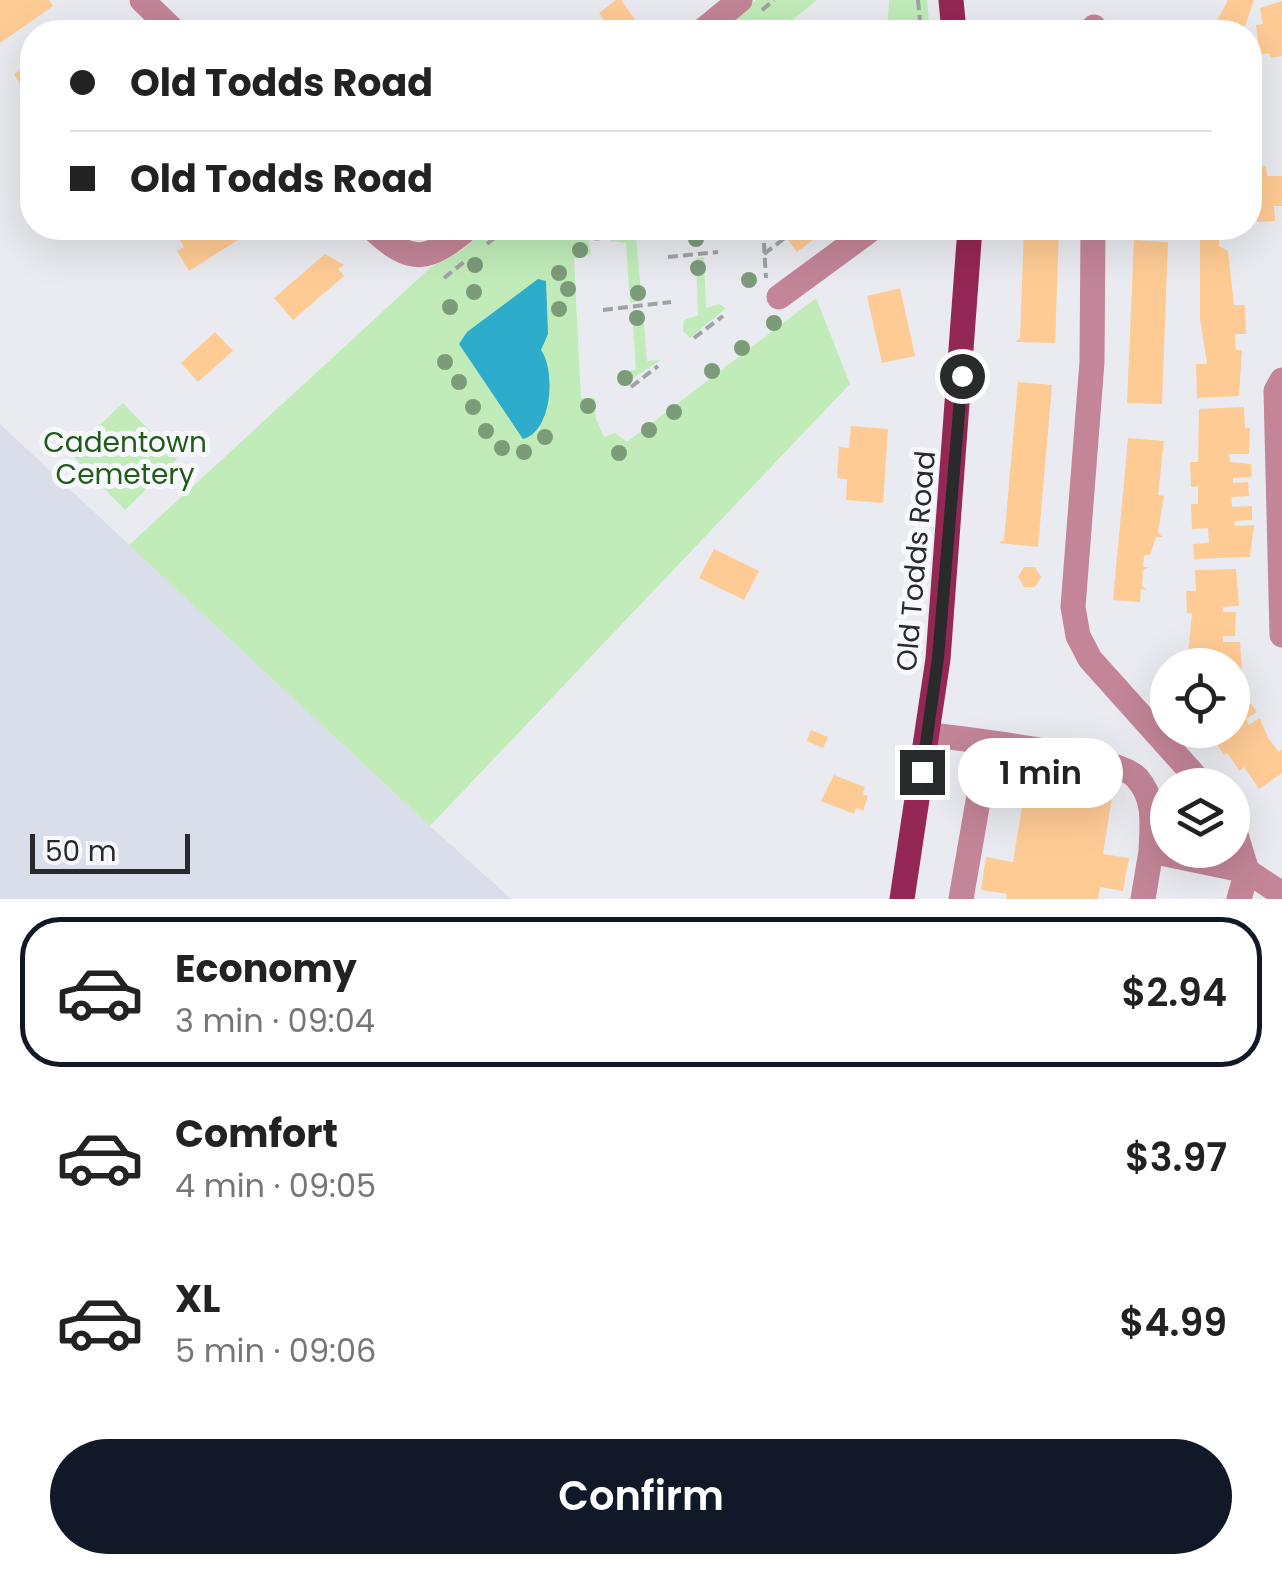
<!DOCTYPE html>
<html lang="en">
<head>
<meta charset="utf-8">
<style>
  :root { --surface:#fff; --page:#f2f2f2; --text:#222; --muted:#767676; --line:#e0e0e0; --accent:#111827 }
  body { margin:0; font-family:Poppins,sans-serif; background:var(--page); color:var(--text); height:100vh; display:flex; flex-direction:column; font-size:38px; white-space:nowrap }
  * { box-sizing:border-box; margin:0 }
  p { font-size:32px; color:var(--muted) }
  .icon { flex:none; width:55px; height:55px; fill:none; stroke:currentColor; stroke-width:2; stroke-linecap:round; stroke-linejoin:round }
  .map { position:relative; height:899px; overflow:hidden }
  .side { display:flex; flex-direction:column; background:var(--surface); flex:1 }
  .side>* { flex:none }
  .hud { position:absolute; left:20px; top:20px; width:1242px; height:220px; border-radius:40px; box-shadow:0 10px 40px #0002; display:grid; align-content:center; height:220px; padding:0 50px; background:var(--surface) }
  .controls { position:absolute; left:1150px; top:648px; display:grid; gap:20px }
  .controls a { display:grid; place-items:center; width:100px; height:100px; border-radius:50%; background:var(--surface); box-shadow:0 10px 40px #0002; font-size:50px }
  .scale { position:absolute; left:30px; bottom:25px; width:160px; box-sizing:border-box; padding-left:10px; border:5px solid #292a2c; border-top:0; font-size:28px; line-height:35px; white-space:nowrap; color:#292a2c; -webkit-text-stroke:8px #f7f8fd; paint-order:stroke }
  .end { position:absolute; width:45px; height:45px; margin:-22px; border:12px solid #292a2c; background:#fff; box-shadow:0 0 0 5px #fff }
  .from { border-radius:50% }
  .bubble { position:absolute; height:70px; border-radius:35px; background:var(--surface); box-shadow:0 10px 40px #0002; font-size:32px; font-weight:600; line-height:70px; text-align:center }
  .hud b { display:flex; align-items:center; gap:35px; height:95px; font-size:38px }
  .hud b+b { border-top:2px solid var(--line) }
  .hud i { width:25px; height:25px; background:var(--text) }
  ul { padding:18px 0 0; list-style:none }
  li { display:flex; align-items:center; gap:30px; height:150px; margin:0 20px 15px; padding:0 30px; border:5px solid transparent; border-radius:40px }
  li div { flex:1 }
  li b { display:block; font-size:38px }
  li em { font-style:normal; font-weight:600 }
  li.active { border-color:var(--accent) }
  li>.icon { width:90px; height:90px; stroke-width:1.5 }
  .action { display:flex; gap:20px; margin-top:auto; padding:20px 50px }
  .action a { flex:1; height:115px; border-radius:60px; background:var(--accent); color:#fff; font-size:40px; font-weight:600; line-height:115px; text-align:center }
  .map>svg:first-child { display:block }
</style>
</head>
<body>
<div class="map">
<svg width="1282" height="899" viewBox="0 0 1282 899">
  <rect width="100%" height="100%" fill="#eaebf0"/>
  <path fill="#dadeea" d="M 0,424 L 430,826 L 511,899 L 0,899 Z"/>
  <path fill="#c1ecb9" d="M 756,0 L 817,0 L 778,32 L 717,32 Z
    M 889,0 L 927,0 L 930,32 L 887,32 Z
    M 489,228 L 577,228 L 589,241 L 591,254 L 574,259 L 581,398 L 595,398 L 595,416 L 604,437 L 615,433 L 627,442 L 816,298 L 850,384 L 430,826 L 129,545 L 430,268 L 461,251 Z
    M 617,228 L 635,228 L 642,301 L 630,303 L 626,243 L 610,241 Z
    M 704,257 L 706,308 L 719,304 L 726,308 L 690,338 L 683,331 L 684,320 L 698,315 L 696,258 Z
    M 643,311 L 647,361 L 661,360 L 620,386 L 619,372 L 636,370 L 632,312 Z
    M 123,403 L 177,459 L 125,510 L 70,453 Z"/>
  <path fill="#2eaccc" d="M 538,279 L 546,281 L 548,334 L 541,350 C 556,371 552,432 523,439 L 459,344 L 467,332 Z"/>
  <path fill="#ffcb95" d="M 0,0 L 49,0 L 53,6 L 0,43 Z
    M 616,0 L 621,0 L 644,32 L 613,32 L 599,13 Z
    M 1228,0 L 1254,0 L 1243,32 L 1230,32 L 1215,24 Z
    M 1282,1 L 1282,56 L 1271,58 L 1269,53 L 1260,55 L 1256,25 L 1263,24 L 1260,8 Z
    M 32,62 L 32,87 L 25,92 L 14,74 Z
    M 1253,166 L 1266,166 L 1267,176 L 1282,176 L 1282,206 L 1274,206 L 1275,221 L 1257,222 L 1256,208 L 1250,208 Z
    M 182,228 L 246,228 L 249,233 L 189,271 L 177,251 L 184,247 L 175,232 Z
    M 779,228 L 829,228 L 797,252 Z
    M 1024,228 L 1059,228 L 1055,343 L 1015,342 L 1020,338 Z
    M 1200,236 L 1219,236 L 1219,246 L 1228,251 L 1234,305 L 1245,305 L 1246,334 L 1235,334 L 1236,350 L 1242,350 L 1239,396 L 1197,398 L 1196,364 L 1207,364 L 1200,319 Z
    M 1134,240 L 1168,242 L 1162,404 L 1127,403 Z
    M 325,254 L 344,265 L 338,269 L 344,276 L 293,320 L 274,298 Z
    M 900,288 L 915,356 L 882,363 L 867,296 Z
    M 215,332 L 233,351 L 198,382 L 181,363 Z
    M 1018,382 L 1052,385 L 1038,547 L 999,543 L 1004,540 Z
    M 1244,407 L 1245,428 L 1250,428 L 1249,454 L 1229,454 L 1230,462 L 1251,464 L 1252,477 L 1233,478 L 1233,483 L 1248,482 L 1249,496 L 1231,497 L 1232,507 L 1252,506 L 1252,520 L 1234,521 L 1235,526 L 1254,525 L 1250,557 L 1194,559 L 1193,544 L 1209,543 L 1208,528 L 1192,529 L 1191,504 L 1198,504 L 1198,486 L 1191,487 L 1190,462 L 1198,462 L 1199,409 Z
    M 851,426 L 888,429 L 883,503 L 846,500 L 847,479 L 837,478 L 839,447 L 849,448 Z
    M 1128,438 L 1164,441 L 1158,495 L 1164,496 L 1158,532 L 1162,537 L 1156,537 L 1150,555 L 1144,555 L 1143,567 L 1149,567 L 1143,570 L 1142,586 L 1147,590 L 1141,589 L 1140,602 L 1113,600 Z
    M 714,549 L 759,571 L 744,600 L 699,578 Z
    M 1024,567 L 1035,567 L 1041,577 L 1035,587 L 1024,587 L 1018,577 Z
    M 1236,569 L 1239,606 L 1223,607 L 1223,612 L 1236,612 L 1235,636 L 1223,636 L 1223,642 L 1240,642 L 1243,682 L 1232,683 L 1232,665 L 1192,665 L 1191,656 L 1188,656 L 1192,613 L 1187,613 L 1186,591 L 1196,591 L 1195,570 Z
    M 1240,690 L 1257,712 L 1246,719 L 1249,725 L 1260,718 L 1268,738 L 1279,752 L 1282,749 L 1282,773 L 1259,789 L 1244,767 L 1240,771 L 1227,753 L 1224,755 L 1207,730 L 1232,730 L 1232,695 Z
    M 811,730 L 828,737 L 823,748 L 807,741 Z
    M 1028,771 L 1114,784 L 1103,854 L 1129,858 L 1123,891 L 1100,887 L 1098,899 L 1006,899 L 1007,894 L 981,890 L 986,857 L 1013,862 Z
    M 834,775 L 865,787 L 862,794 L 868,796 L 863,811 L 856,808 L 854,814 L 821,801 Z"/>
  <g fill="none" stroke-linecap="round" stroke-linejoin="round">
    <path stroke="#a1a2a6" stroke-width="4" stroke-dasharray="10 5" stroke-linecap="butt" d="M 918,0 L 921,32
      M 762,10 L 774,0
      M 763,228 L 766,278
      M 487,244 L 507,228
      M 764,254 L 786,237
      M 668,257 L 718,252
      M 444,278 L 464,262
      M 603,310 L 671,302
      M 694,338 L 723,316
      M 631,387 L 658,366"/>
    <path stroke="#c38597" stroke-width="25" d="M 142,0 L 175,32
      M 701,32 L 740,0
      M 1094,32 L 1094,27
      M 372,228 C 412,266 428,261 468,228
      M 596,228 L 597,228
      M 1093,228 L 1092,362 L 1073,607 L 1078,636 L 1090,659 L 1203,785
      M 779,297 L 873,228
      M 1282,380 L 1276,391 L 1282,635
      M 928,734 C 965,740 1119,756 1137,778 C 1156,799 1152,825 1151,851 L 1247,871 L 1282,894
      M 1232,822 L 1247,871 L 1239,899
      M 961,899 L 988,744
      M 1143,899 L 1151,851"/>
    <path stroke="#942753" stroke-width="25" d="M 951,0 L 954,32
      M 902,899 L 938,659 L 970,228"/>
  </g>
  <g fill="#7c9b79">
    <circle cx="696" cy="239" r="8"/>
    <circle cx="580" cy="250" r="8"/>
    <circle cx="475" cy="265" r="8"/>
    <circle cx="698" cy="268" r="8"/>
    <circle cx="559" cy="273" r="8"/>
    <circle cx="749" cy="280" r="8"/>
    <circle cx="568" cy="289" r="8"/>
    <circle cx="474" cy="292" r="8"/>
    <circle cx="638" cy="293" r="8"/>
    <circle cx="450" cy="307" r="8"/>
    <circle cx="559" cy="309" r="8"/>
    <circle cx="637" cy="318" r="8"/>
    <circle cx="774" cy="323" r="8"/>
    <circle cx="742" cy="348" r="8"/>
    <circle cx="445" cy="362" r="8"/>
    <circle cx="712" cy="371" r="8"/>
    <circle cx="625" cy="378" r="8"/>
    <circle cx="459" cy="382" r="8"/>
    <circle cx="588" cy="406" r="8"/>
    <circle cx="473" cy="407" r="8"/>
    <circle cx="674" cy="412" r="8"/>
    <circle cx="649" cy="430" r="8"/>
    <circle cx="486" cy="431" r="8"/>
    <circle cx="545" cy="437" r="8"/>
    <circle cx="502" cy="448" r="8"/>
    <circle cx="524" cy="452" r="8"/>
    <circle cx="619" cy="453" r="8"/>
  </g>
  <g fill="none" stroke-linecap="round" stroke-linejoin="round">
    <path stroke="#292a2c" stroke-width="12" d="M 922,772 L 938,658 L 962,376"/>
  </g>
  <g text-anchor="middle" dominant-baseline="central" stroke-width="10" stroke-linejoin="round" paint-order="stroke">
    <g font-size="28" fill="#225a17" stroke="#f7f8fd">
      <text x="125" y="442">Cadentown<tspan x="125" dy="32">Cemetery</tspan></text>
    </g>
    <g font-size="28" fill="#292a2c" stroke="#f7f8fd">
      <text transform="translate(916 561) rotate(-85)">Old Todds Road</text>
    </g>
  </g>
</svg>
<div class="controls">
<a><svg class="icon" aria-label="locate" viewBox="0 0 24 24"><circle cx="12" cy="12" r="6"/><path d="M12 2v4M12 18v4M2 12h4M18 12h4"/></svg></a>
<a><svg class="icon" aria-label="layers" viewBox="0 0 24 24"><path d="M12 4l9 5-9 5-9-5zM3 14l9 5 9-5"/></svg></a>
</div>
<div class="scale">50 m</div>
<i class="end from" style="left:962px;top:376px"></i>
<i class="end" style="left:922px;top:772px"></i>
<div class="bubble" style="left:958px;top:738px;width:165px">1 min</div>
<div class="hud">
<b><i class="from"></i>Old Todds Road</b>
<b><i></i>Old Todds Road</b>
</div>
</div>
<section class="side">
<ul>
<li class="active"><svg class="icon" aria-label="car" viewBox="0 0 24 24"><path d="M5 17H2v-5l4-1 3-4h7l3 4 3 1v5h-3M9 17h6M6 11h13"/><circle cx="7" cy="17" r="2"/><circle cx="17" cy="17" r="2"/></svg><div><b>Economy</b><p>3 min · 09:04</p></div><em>$2.94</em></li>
<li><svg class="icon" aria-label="car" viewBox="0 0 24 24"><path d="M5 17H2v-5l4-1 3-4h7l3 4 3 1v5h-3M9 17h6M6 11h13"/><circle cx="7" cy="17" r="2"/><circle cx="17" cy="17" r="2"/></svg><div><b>Comfort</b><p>4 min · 09:05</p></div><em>$3.97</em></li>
<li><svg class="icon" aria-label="car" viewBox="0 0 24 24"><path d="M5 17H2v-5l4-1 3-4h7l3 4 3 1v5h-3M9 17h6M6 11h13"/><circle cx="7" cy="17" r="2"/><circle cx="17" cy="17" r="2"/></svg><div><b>XL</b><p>5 min · 09:06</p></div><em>$4.99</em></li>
</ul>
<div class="action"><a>Confirm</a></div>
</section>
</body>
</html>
